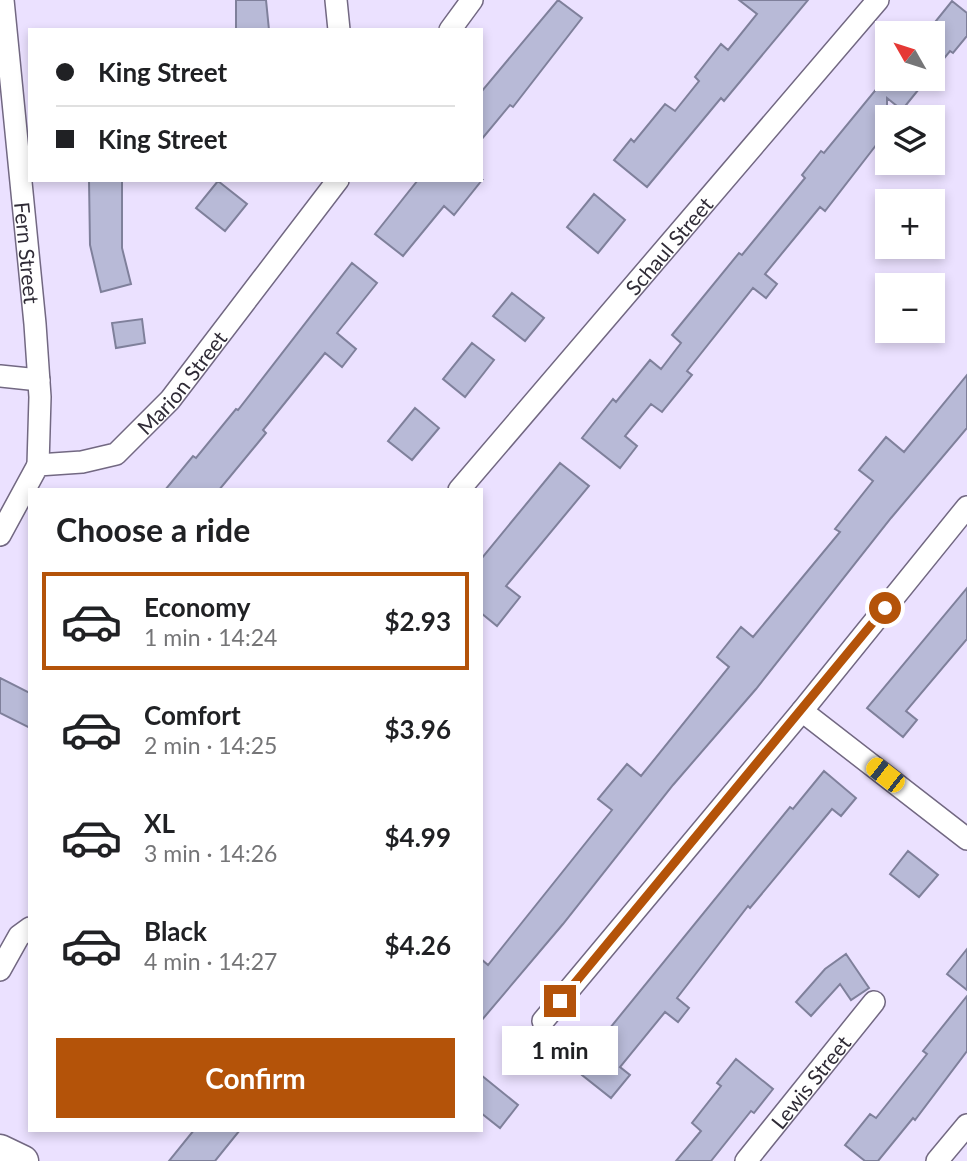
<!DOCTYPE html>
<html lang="en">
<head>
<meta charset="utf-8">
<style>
  :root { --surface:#fff; --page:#f6f6f6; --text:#202124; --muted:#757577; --line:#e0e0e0; --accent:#b45309 }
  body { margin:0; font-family:Lato,sans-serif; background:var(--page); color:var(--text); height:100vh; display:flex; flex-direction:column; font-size:26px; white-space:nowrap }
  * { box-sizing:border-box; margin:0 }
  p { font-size:23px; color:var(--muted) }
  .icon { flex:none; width:38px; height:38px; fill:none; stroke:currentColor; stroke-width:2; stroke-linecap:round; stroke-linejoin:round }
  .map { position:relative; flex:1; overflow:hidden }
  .sheet { position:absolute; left:28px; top:488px; width:455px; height:644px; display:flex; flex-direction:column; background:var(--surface); border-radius:0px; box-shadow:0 4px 10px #0003 }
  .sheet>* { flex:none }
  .guide { position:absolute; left:28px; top:28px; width:455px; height:154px; border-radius:0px; box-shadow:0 4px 10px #0003; display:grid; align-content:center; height:154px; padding:0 28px; background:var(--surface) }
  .needle { width:46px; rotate:309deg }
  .fabs { position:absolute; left:875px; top:21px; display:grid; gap:14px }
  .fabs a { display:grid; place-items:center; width:70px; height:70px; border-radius:0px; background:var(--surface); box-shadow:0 4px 10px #0003; font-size:35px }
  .end { position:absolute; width:32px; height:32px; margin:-16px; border:9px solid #b45309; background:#fff; box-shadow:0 0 0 4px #fff }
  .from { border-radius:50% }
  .bubble { position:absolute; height:49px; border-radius:0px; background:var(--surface); box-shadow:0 4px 10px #0003; font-size:23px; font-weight:700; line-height:49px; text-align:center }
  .car { position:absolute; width:21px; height:42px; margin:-21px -10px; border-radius:9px; box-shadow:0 0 5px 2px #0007; background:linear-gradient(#f5c518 24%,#345 0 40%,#f5c518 0 76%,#345 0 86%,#f5c518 0) }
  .guide b { display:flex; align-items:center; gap:24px; height:66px; font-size:26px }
  .guide b+b { border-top:2px solid var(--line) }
  .guide i { width:18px; height:18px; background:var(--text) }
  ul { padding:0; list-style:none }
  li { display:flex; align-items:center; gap:21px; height:98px; margin:0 14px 10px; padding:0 14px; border:4px solid transparent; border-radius:0px }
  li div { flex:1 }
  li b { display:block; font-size:26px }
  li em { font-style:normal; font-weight:700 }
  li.current { border-color:var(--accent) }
  li>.icon { width:63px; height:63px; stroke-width:1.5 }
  h2 { padding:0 28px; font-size:32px; line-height:84px }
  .cta { display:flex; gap:14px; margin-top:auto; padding:14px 28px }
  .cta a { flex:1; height:80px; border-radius:0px; background:var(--accent); color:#fff; font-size:28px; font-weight:700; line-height:80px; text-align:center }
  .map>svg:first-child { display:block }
</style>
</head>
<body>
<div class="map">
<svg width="967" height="1161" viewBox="0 0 967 1161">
  <rect width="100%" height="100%" fill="#ebe1ff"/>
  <path fill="#b8bad7" stroke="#7f809b" stroke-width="2" d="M 236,0 L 266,0 L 269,30 L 236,30 Z
    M 558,0 L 582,18 L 513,107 L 510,105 L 481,140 L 481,92 Z
    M 739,0 L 808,0 L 724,101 L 721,98 L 647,187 L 614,160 L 631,139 L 634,142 L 665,104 L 675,111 L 699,81 L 695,77 L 721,44 L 728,50 L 757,14 Z
    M 952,1 L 967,13 L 967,36 L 953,53 L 950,51 L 933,72 L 933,33 L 927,32 Z
    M 887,76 L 887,79 L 927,79 L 902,110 L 887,98 L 887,131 L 825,211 L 820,207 L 765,274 L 777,284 L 766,298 L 753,288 L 687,371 L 692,375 L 662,412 L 651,404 L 625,436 L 637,446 L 620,468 L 582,438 L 613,399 L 616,402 L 650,360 L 661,369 L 681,343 L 672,335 L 739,253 L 742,255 L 805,178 L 802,175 L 821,151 L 824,153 Z
    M 89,180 L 122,180 L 122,248 L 131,284 L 101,292 L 90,245 Z
    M 418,180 L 482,180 L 454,215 L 444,206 L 403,256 L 375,234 Z
    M 218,181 L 247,204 L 225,231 L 196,208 Z
    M 594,194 L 625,220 L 598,253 L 567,227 Z
    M 352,263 L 377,283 L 337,333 L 356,349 L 342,367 L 325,353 L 263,430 L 266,433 L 219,490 L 165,490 L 193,456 L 196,458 L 236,409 L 238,410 Z
    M 512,293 L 544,318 L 525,341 L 493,316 Z
    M 142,319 L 145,343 L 116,348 L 112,323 Z
    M 472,343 L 494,360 L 465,397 L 443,379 Z
    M 967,375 L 967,428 L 891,518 L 756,689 L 673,785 L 563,924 L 481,1021 L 481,959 L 488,965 L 612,810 L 598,799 L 627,764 L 641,776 L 729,667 L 717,657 L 741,627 L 753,637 L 840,532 L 835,529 L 873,481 L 859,470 L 886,437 L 904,452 Z
    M 415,408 L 439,428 L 412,460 L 388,441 Z
    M 560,463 L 589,486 L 506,586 L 520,597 L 497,626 L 481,613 L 481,559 Z
    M 967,588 L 967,639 L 906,711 L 917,720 L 903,737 L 867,708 Z
    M 0,678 L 30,693 L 30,728 L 0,713 Z
    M 824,771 L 856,798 L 841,816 L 832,809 L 750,908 L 748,906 L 677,998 L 689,1008 L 678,1022 L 665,1012 L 620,1067 L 630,1075 L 611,1098 L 582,1075 L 607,1044 L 601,1039 L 790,807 L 793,809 Z
    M 908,851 L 938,875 L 919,897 L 890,874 Z
    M 967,949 L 967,990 L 947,974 Z
    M 846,954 L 869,988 L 851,1000 L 840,984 L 811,1016 L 796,1002 L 825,969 Z
    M 967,996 L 967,1051 L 915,1120 L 913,1118 L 878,1161 L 865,1161 L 845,1145 L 870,1114 L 876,1118 L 927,1054 L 923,1051 Z
    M 736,1059 L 773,1089 L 754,1113 L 751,1111 L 711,1161 L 676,1161 L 701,1131 L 692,1123 L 721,1086 L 717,1083 Z
    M 481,1075 L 518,1105 L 500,1128 L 481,1113 Z
    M 194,1130 L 240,1130 L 215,1161 L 169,1161 Z"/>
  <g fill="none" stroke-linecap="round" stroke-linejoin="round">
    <defs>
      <g id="street">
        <path id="s1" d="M 3,0 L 35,324 L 40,397 L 38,465"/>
        <path d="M 336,0 L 339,30"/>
        <path d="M 450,30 L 472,0"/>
        <path d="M 0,376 L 39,380"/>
        <path id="s2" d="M 459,490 L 878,0"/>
        <path id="s3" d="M 0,535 L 38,465 L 82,462 L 116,454 L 170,400 L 338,180"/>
        <path d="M 802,711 L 967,839"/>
        <path d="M 0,970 L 19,936 L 30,928"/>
        <path d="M 543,1021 L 802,711 L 967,507"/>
        <path id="s4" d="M 746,1161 L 874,1002"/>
        <path d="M 937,1161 L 967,1125"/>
      </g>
      <path id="secondary" d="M 0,1150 L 23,1161"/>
    </defs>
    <use href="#street" stroke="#726882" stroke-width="24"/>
    <use href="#secondary" stroke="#726882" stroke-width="33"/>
    <use href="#street" stroke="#fff" stroke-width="21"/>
    <use href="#secondary" stroke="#fff" stroke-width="30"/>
  </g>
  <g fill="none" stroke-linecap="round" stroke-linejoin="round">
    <path stroke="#b45309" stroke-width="9" d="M 560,1001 L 885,608"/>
  </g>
  <g text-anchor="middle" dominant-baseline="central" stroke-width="5" stroke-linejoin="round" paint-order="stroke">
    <g font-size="21" fill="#2f2b36" stroke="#ebe1ff">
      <text stroke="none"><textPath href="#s2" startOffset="322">Schaul Street</textPath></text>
      <text stroke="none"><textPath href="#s1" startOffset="254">Fern Street</textPath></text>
      <text stroke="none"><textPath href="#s3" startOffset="256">Marion Street</textPath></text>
      <text stroke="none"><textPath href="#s4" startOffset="102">Lewis Street</textPath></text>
    </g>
  </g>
</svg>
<div class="fabs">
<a><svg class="needle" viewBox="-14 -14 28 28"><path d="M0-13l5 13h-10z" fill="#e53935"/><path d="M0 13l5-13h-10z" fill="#757577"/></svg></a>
<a><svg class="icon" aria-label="layers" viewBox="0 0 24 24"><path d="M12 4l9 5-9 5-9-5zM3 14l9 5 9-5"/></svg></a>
<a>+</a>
<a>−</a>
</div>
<i class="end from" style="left:885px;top:608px"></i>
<i class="end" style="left:560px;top:1001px"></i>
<div class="bubble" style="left:502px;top:1026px;width:116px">1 min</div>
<i class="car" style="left:885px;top:775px;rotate:308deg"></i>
<div class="guide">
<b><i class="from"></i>King Street</b>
<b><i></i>King Street</b>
</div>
<section class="sheet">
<h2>Choose a ride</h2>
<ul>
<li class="current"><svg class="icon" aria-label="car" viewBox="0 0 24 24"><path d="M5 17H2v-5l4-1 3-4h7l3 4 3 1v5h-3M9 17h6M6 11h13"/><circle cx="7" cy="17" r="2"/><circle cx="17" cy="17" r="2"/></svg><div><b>Economy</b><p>1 min · 14:24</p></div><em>$2.93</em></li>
<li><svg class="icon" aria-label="car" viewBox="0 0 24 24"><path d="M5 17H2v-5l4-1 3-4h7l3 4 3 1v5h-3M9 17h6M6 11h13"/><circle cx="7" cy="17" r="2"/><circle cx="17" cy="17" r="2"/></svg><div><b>Comfort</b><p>2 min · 14:25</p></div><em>$3.96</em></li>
<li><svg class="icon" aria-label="car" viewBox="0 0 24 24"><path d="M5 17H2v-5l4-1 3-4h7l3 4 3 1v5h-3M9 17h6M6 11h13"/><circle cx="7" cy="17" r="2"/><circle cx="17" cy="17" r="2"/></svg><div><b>XL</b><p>3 min · 14:26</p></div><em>$4.99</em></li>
<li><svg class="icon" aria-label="car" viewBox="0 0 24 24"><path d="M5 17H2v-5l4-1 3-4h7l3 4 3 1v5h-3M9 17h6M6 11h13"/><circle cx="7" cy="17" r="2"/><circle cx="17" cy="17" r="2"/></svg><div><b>Black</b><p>4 min · 14:27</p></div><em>$4.26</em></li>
</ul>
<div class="cta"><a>Confirm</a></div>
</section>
</div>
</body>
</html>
